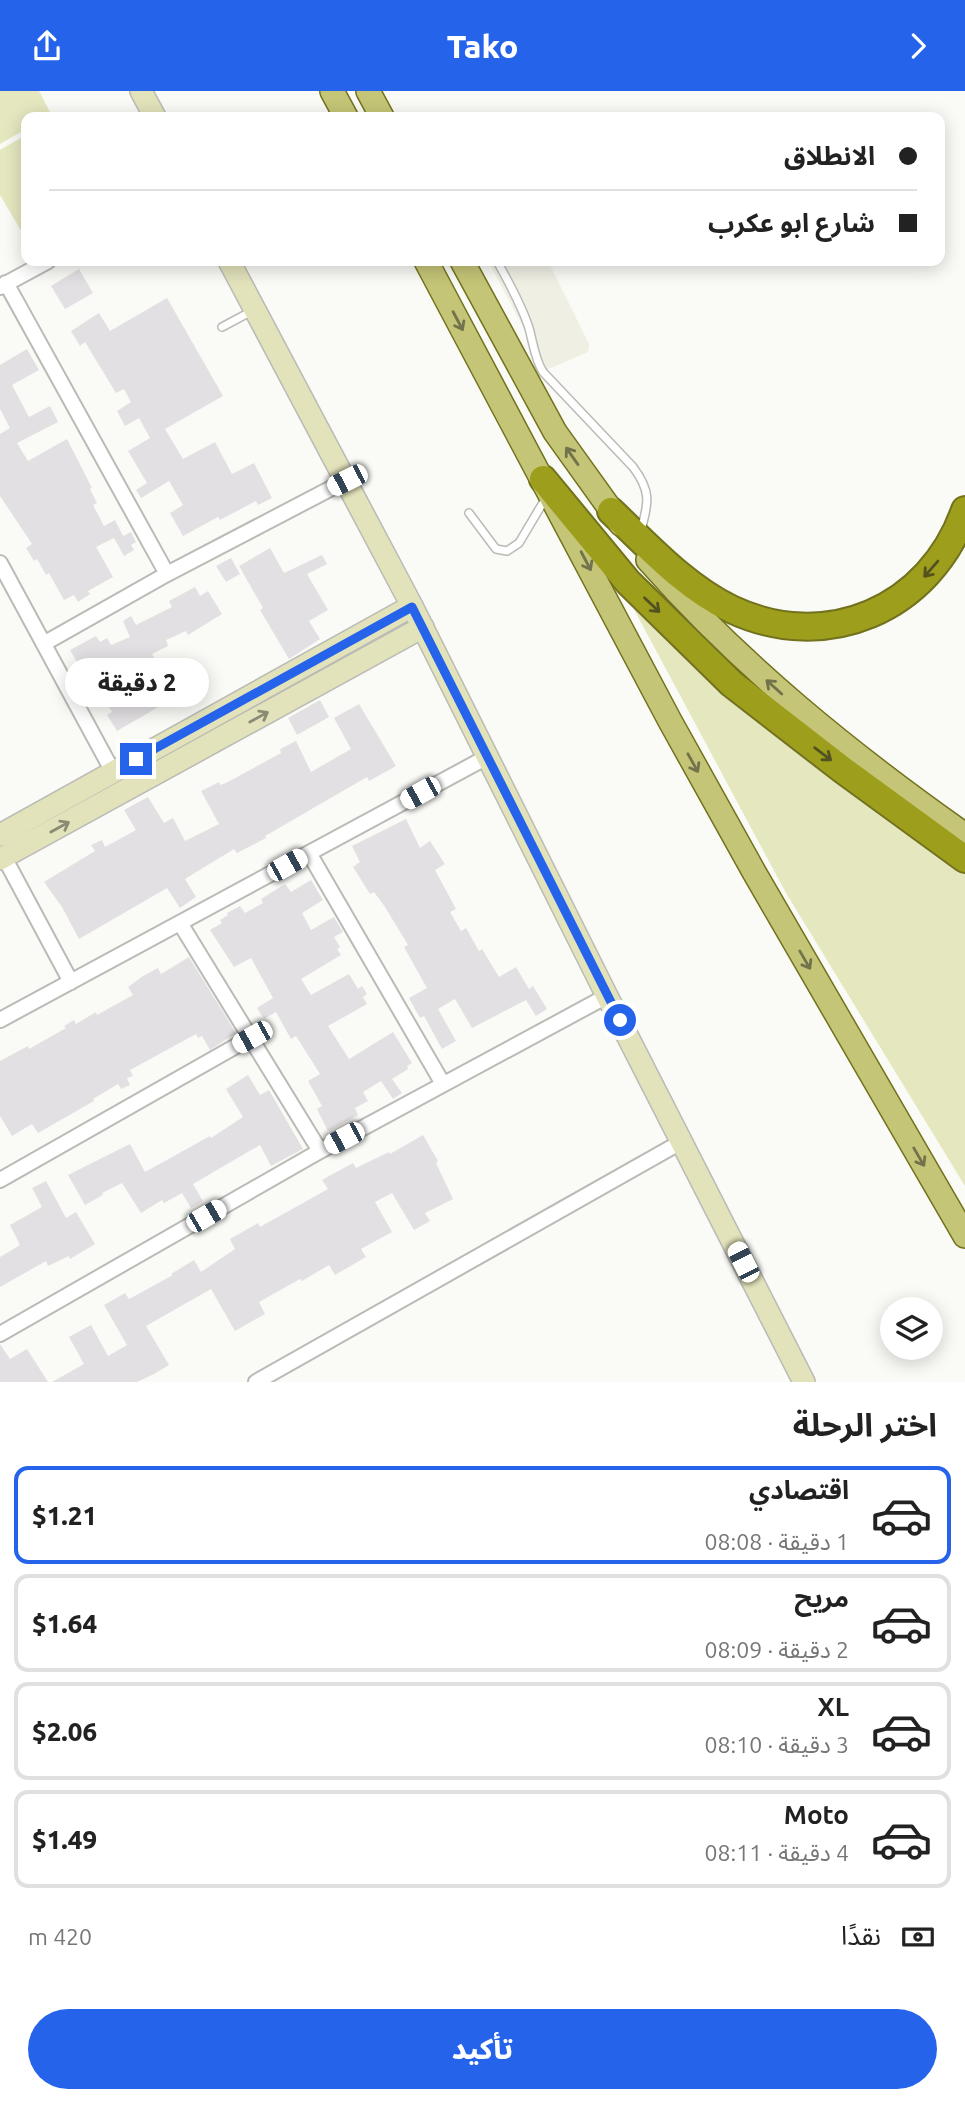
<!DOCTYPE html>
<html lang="ar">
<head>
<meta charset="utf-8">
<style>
  :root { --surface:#fff; --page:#f6f6f6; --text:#222; --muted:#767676; --line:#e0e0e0; --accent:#2563eb }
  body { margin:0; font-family:Ubuntu,"Noto Sans Arabic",sans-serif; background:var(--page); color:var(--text); direction:rtl; height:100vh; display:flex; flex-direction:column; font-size:26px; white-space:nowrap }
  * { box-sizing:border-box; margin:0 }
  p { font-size:23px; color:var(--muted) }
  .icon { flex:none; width:38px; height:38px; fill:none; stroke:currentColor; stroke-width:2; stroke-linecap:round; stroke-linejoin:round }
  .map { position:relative; height:1291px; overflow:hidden; direction:ltr }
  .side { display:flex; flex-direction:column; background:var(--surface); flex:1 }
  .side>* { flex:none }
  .guide { position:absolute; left:21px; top:21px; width:924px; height:154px; border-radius:14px; box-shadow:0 4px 18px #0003; direction:rtl; display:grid; align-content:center; height:154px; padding:0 28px; background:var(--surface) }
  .buttons { position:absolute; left:880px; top:1206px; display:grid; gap:14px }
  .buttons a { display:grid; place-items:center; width:63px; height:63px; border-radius:50%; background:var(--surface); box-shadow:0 4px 18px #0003; font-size:35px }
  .end { position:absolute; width:32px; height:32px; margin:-16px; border:9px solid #2563eb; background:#fff; box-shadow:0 0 0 4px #fff }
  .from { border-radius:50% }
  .bubble { position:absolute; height:49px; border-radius:24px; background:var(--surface); box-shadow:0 4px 18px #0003; font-size:23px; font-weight:800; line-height:49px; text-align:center; direction:rtl }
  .car { position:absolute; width:21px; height:42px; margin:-21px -10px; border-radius:9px; box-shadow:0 0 5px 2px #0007; background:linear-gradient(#fff 24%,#345 0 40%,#fff 0 76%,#345 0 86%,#fff 0) }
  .guide b { display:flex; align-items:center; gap:24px; height:66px; font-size:26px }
  .guide b+b { border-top:2px solid var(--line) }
  .guide i { width:18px; height:18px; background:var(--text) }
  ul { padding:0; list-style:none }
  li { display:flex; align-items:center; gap:21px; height:98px; margin:0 14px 10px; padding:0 14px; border:4px solid var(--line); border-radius:14px }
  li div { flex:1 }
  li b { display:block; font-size:26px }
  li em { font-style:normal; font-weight:800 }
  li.on { border-color:var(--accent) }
  li>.icon { width:63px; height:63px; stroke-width:1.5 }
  h2 { padding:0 28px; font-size:32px; line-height:84px }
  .pay { display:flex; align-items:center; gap:18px; height:77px; padding:0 28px; font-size:26px }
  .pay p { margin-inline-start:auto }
  .cta { display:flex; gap:14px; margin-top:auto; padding:14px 28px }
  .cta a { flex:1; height:80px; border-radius:42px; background:var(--accent); color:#fff; font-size:28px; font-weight:800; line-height:80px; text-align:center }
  header { display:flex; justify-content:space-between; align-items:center; height:91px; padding:0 28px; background:var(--accent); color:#fff; font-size:32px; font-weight:800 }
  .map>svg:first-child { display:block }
</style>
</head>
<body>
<header><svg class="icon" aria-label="forward" viewBox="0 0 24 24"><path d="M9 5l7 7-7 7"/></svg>Tako<svg class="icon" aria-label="share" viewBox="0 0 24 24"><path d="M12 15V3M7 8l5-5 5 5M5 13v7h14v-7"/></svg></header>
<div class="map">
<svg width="965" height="1291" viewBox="0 0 965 1291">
  <rect width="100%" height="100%" fill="#fafaf6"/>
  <path fill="#efefe4" d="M 488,170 L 548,170 L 589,253 L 588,261 L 546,279 Z"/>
  <path fill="#e5e7bf" d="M 0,0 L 39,0 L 51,23 L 46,26 L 26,26 L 26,38 L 0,53 Z
    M 26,44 L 26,148 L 0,104 L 0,59 Z
    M 629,509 L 905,740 L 965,782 L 965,1095 L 786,802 Z"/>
  <path fill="#e3e0e3" d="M 79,178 L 93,202 L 65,218 L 51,195 Z
    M 167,207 L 223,305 L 165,338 L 183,368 L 215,351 L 232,383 L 254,372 L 272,407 L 258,414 L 256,410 L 220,429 L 218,426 L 183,445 L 170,422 L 183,414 L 169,390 L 141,407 L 136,399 L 147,392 L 128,360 L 150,347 L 139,327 L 125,335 L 117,320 L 131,311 L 124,298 L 116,302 L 85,251 L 80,255 L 71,240 L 99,222 L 110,240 Z
    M 27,258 L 39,279 L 12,294 L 29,326 L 50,315 L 58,331 L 17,352 L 28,370 L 67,348 L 92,397 L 90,398 L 97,412 L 93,414 L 104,435 L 115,429 L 123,445 L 131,441 L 136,451 L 131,454 L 134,459 L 124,465 L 114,447 L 96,456 L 113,486 L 88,500 L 90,503 L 78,511 L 74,504 L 64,509 L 49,482 L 46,484 L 37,468 L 34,470 L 26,457 L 32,453 L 0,405 L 0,343 L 10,337 L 0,318 L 0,274 Z
    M 270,457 L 284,482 L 322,464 L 327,473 L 307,483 L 328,519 L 309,530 L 320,548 L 289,568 L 260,519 L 263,517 L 239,475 Z
    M 231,467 L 240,483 L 226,491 L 216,475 Z
    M 195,496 L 200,505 L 208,500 L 222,523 L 188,544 L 186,540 L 166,549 L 168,555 L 152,563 L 173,601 L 164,606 L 167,611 L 117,640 L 107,624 L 112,621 L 103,604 L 98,607 L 70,559 L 96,545 L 100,551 L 107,547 L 111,554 L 130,546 L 123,530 L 131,525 L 136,534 L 172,516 L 169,510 Z
    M 320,609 L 329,626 L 297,644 L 288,627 Z
    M 359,613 L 396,675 L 369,690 L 367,686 L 265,745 L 266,747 L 237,762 L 234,758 L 185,788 L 196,806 L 180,817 L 167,797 L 79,848 L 62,816 L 44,791 L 95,760 L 91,754 L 102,749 L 105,756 L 136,739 L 124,719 L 148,706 L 164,732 L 173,727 L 185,750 L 219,733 L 201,700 L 219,691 L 220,694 L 226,692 L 281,662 L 280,658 L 296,650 L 311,681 L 351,658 L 334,627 Z
    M 406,728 L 420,757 L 430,750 L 445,773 L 435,779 L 456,818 L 450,821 L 461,840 L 466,837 L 479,860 L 482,858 L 499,886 L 516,876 L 529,898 L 533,895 L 547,918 L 536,925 L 526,909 L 472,937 L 455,908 L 438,918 L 456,950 L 442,958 L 424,925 L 420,927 L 409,907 L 427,897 L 404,856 L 408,854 L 385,816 L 374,801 L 370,803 L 353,776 L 360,771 L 352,755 Z
    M 311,789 L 323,809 L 302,822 L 311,839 L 334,826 L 343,841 L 334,846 L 340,856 L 337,858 L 341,864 L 301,888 L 311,904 L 349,883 L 358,898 L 362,895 L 367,903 L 363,906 L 367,913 L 328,935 L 349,968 L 393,941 L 412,972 L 407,975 L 408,978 L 392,988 L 402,1002 L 393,1008 L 381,990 L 363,1001 L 368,1010 L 355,1017 L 358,1024 L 328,1040 L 317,1018 L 322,1015 L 308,990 L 320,983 L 296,945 L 291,948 L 276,921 L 264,928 L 257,917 L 273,907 L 251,867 L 234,876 L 210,839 L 222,832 L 220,829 L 228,824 L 227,822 L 240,815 L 245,822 L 263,812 L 261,808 L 285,793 L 291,801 Z
    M 189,866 L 236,942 L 210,959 L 202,945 L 198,947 L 196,943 L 130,979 L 133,985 L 127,987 L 130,994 L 121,998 L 118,993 L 93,1008 L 94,1010 L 38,1042 L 32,1033 L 12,1045 L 0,1025 L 0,970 L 28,955 L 29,958 L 66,937 L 64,935 L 74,929 L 76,933 L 96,921 L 97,924 L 133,904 L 128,896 L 143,885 L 158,877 L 161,883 Z
    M 248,984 L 260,1004 L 269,999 L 303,1058 L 271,1075 L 260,1054 L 193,1093 L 203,1110 L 191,1117 L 182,1102 L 164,1112 L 162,1109 L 141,1122 L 122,1092 L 102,1102 L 103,1104 L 85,1114 L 68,1084 L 130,1053 L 145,1081 L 210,1045 L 211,1047 L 243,1026 L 226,998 Z
    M 423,1044 L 438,1070 L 436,1072 L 453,1108 L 425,1122 L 430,1130 L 414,1139 L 392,1102 L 375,1111 L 392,1141 L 361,1158 L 366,1166 L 335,1184 L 329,1174 L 302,1190 L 300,1188 L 259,1211 L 265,1223 L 235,1240 L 211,1198 L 146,1235 L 169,1274 L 154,1283 L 137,1291 L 52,1291 L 84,1273 L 69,1246 L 91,1234 L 108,1265 L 127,1254 L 104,1214 L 125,1202 L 129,1208 L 173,1184 L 171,1183 L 194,1169 L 201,1181 L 235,1158 L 230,1148 L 258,1132 L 260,1136 L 328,1098 L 322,1089 L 353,1072 L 356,1077 L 389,1061 L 390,1063 Z
    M 46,1090 L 66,1127 L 76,1121 L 95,1153 L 70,1168 L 69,1165 L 48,1175 L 46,1170 L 0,1196 L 0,1166 L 20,1154 L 10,1134 L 42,1116 L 32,1097 Z
    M 0,1253 L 10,1268 L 27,1258 L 48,1291 L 0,1291 Z"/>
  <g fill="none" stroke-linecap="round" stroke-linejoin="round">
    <defs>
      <path id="lane" d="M 497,170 C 508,190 520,211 528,234 C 533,249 534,267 543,281 L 633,376 C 651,400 649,411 641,439
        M 222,236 L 254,219
        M 469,422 L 496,458 L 507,460 L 519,452 L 547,405"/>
      <path id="street" d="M 6,192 L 167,483
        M 0,196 L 48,170
        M 0,472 L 113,681
        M 45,552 L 167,483 L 347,389
        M 309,762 L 443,993
        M 4,766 L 71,891
        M 180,832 L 320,1060
        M 0,929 L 487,666
        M 0,1089 L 252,946
        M 0,1243 L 320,1060 L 607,905
        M 256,1291 L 681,1051"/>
      <path id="secondary" d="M 141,0 L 155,26
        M 229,170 L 412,515 L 607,905 L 804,1291
        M 0,744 L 412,515
        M 0,768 L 423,536"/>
      <path id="primary" d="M 332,0 L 346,26
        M 368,0 L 382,26
        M 426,170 L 670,630 L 754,781 L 965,1145
        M 462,170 L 555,341 L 621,433
        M 648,469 C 741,575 850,663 965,744"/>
      <path id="highway" d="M 543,388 L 628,491 L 732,593 L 843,679 L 965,768
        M 611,420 C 648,455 684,495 731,518 C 826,563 930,519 965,419"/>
    </defs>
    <use href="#lane" stroke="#babab6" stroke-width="10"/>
    <use href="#street" stroke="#babab6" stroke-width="18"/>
    <use href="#secondary" stroke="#babab6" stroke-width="24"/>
    <use href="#primary" stroke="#72721e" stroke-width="26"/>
    <use href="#highway" stroke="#72721e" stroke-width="30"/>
    <use href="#lane" stroke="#fff" stroke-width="7"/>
    <use href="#street" stroke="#fff" stroke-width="14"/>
    <use href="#secondary" stroke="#e2e2bb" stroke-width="21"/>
    <use href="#primary" stroke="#c5c577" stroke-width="23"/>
    <use href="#highway" stroke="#9e9e1d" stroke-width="26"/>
  </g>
  <defs><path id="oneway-shaft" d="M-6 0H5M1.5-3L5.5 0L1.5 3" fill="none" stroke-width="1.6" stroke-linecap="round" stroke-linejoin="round" transform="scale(1.75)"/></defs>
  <g stroke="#72724b">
    <use href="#oneway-shaft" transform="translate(458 230) rotate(62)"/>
    <use href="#oneway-shaft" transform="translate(572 365) rotate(-125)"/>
    <use href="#oneway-shaft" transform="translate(586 470) rotate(62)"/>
    <use href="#oneway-shaft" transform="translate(774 596) rotate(-138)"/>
    <use href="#oneway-shaft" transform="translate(693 672) rotate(61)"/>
    <use href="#oneway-shaft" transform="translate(805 869) rotate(60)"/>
    <use href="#oneway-shaft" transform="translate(919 1066) rotate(60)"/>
  </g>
  <g stroke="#52521e">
    <use href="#oneway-shaft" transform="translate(931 478) rotate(131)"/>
    <use href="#oneway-shaft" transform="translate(652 514) rotate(44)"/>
    <use href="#oneway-shaft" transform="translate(823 663) rotate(37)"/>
  </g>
  <g stroke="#8b8b75">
    <use href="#oneway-shaft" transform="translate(259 626) rotate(-29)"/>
    <use href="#oneway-shaft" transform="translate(60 736) rotate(-29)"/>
  </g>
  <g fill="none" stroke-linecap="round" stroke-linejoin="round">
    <path stroke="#2563eb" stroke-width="9" d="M 136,668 L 412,516 L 620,929"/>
  </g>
</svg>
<div class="buttons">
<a><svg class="icon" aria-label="layers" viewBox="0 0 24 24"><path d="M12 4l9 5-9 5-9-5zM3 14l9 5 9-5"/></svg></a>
</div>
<i class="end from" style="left:620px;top:929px"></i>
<i class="end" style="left:136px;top:668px"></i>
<div class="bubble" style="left:65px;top:567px;width:144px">2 دقيقة</div>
<i class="car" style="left:347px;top:389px;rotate:243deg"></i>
<i class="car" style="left:420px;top:702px;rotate:241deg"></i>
<i class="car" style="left:287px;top:774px;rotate:61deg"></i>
<i class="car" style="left:252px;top:946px;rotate:241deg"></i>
<i class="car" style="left:344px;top:1047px;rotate:242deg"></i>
<i class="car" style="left:206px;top:1125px;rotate:60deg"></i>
<i class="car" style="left:743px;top:1171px;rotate:333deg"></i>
<div class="guide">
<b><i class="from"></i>الانطلاق</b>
<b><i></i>شارع ابو عكرب</b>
</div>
</div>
<section class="side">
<h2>اختر الرحلة</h2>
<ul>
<li class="on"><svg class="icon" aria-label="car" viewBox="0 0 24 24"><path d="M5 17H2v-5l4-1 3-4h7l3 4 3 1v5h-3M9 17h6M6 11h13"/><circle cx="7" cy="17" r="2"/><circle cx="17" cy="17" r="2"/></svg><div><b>اقتصادي</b><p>1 دقيقة · 08:08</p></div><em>$1.21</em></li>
<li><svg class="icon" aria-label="car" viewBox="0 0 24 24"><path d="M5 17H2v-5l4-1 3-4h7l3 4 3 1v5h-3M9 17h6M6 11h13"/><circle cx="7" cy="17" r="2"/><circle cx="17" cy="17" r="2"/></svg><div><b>مريح</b><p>2 دقيقة · 08:09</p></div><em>$1.64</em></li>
<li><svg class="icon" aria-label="car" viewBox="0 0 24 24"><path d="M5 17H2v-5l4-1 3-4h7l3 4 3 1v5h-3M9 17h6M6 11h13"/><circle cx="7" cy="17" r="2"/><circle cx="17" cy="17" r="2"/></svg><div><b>XL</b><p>3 دقيقة · 08:10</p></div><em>$2.06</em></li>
<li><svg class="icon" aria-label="car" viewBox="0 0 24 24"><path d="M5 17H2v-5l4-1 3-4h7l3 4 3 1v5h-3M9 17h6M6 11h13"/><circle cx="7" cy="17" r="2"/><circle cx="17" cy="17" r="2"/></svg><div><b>Moto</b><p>4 دقيقة · 08:11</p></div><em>$1.49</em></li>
</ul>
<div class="pay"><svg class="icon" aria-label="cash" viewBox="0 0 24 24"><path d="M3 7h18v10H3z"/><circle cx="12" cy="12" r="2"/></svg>نقدًا<p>420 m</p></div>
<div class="cta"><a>تأكيد</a></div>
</section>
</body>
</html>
